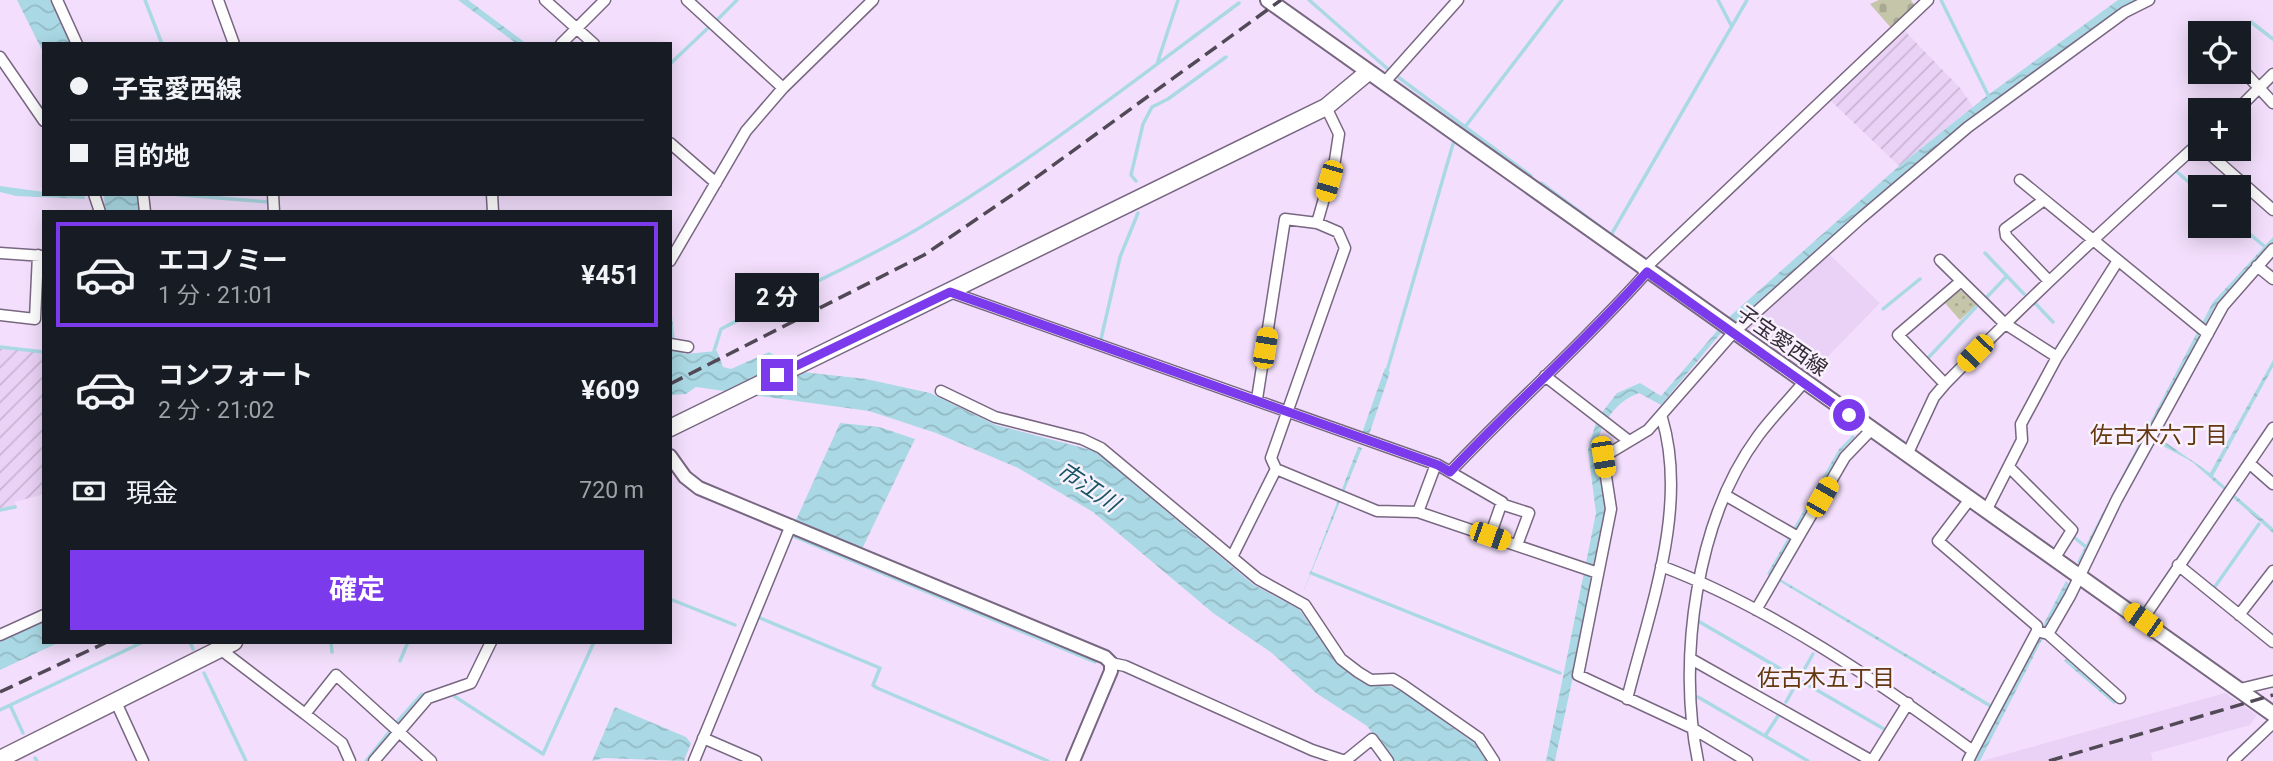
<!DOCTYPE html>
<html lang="ja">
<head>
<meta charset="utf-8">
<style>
  :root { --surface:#171b24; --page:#242831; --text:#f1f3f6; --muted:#9ea1a6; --line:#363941; --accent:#7c3aed }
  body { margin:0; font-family:Roboto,"Noto Sans JP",sans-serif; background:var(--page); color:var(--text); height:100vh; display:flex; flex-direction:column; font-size:26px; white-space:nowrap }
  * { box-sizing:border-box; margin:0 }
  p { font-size:23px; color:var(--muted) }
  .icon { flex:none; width:38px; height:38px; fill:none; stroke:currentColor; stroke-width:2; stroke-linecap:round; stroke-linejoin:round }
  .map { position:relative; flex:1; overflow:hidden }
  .side { position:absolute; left:42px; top:210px; width:630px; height:434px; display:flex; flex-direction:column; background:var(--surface); border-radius:0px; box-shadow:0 4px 18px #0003 }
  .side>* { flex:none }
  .top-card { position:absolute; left:42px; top:42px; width:630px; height:154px; border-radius:0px; box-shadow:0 4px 18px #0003; display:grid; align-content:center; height:154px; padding:0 28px; background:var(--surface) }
  .buttons { position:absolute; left:2188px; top:21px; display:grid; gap:14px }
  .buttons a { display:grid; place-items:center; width:63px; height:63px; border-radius:0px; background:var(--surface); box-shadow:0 4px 18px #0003; font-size:35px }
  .end { position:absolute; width:32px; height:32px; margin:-16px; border:9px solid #7c3aed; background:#fff; box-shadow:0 0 0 4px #fff }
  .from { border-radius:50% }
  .bubble { position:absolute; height:49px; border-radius:0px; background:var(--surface); box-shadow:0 4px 18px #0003; font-size:23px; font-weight:700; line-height:49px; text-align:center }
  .car { position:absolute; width:21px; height:42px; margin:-21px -10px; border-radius:9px; box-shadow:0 0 5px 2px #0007; background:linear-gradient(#f5c518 24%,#345 0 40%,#f5c518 0 76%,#345 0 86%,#f5c518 0) }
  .top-card b { display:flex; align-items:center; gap:24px; height:66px; font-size:26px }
  .top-card b+b { border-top:2px solid var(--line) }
  .top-card i { width:18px; height:18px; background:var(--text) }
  ul { padding:12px 0 0; list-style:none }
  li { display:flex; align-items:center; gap:21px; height:105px; margin:0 14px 10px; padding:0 14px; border:4px solid transparent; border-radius:0px }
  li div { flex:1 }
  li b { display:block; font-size:26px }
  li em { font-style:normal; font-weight:700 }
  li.current { border-color:var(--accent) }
  li>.icon { width:63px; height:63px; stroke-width:1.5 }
  .pay { display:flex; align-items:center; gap:18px; height:77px; padding:0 28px; font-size:26px }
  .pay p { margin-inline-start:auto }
  .button { display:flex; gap:14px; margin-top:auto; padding:14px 28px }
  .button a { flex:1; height:80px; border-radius:0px; background:var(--accent); color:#fff; font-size:28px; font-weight:700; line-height:80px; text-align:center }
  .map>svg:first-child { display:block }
</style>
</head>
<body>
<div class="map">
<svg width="2273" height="761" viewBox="0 0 2273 761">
  <defs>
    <pattern id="industrial-furrows" width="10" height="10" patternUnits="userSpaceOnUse" patternTransform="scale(1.75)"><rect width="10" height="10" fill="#ead2f6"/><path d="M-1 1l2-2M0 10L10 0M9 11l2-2" fill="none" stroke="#c9b4d4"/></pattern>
    <pattern id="grass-dots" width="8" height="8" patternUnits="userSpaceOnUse" patternTransform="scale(1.75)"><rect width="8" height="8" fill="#c4c5a9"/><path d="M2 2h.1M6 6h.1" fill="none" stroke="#a9a992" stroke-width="1.8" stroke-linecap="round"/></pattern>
    <pattern id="cemetery-stones" width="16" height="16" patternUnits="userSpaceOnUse" patternTransform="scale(1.75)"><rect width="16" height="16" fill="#c4c5a9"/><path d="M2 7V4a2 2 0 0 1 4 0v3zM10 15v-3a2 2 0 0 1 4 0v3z" fill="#a9a992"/></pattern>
    <pattern id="water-waves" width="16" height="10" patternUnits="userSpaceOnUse" patternTransform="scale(1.75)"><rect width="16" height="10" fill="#aad9e5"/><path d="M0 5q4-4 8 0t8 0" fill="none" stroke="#93bac5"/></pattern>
  </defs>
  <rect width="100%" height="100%" fill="#f3dffd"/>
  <path fill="#ead2f6" d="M 1828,253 L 1880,303 L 1807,378 L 1743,333 Z
    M 2225,693 L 2257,715 L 2250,725 L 2151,753 L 2153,761 L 1981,761 Z"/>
  <path fill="url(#industrial-furrows)" d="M 1904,30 L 1961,89 L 1973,107 L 1899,166 L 1831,101 Z
    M 0,348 L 44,353 L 44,494 L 15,502 L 17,508 L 0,511 Z"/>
  <path fill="url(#grass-dots)" d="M 1958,290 L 1964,291 L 1977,304 L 1960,320 L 1944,302 Z"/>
  <path fill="url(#cemetery-stones)" d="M 1879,0 L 1911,0 L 1916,7 L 1892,29 L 1870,4 Z"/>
  <path fill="url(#water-waves)" d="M 17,0 L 50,0 L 71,44 L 44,44 L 44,54 Z
    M 458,0 L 468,0 L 527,44 L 517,44 Z
    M 2118,0 L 2136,0 L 1909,170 L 1738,323 L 1720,334 L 1661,405 L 1639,393 C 1616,401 1600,424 1596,449 C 1593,470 1608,492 1605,513 C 1592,596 1572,679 1555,761 L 1546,761 L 1596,513 L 1588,450 L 1597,419 L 1617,393 L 1640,383 L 1661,396 L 1728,318 L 1899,166 L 1988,95 Z
    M 0,186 L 44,192 L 44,194 L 84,194 L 85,199 L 16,196 L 0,192 Z
    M 104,194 L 138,194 L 139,212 L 105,212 Z
    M 2273,237 L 2273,243 L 2215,306 L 2081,564 L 2077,562 L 2213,302 Z
    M 670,299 L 676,350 L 685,354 L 717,351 L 723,367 L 731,369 L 769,352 L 784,361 L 784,370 L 866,379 L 930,393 L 996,425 L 1095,451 L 1254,585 L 1299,609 L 1341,666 L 1365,681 L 1398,688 L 1477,745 L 1486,761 L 1394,761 L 1367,726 L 1316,693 L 1272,653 L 1213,613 L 1093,512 L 1018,468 L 936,433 L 869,411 L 696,387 L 686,394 L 670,395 Z
    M 2273,360 L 2273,367 L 2213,476 L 2273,528 L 2273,533 L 2191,461 L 2159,444 L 2162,440 L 2210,473 Z
    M 1385,368 L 1390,372 L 1369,435 L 1362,433 Z
    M 840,423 L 879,427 L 915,439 L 862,549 L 796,520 Z
    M 1853,435 L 1855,437 L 1842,450 L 1772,570 L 1782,580 L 1994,706 L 1992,709 L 1767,574 L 1839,449 Z
    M 1358,447 L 1362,448 L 1302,595 Z
    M 2066,581 L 2070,585 L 1980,761 L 1973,761 Z
    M 44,621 L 44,642 L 60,642 L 0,670 L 0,642 Z
    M 2066,659 L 2116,701 L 2114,704 L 2064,661 Z
    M 615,707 L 686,737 L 691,743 L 684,761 L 604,758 L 592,761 Z"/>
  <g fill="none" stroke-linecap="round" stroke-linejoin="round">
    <path stroke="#aad9e5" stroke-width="3.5" d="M 145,0 L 162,44
      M 1309,0 L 1389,70
      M 1718,0 L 1731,25
      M 1941,0 L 1990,99
      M 717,20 L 737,0
      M 2251,22 L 2273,39
      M 670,64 L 709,27
      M 1157,64 L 1178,0
      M 1398,77 L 1531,176
      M 1465,127 L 1562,0
      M 2176,171 L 2200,192
      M 1136,181 L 1131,175 L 1143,124 L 1152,107 L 1168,99 L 1226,57
      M 1541,183 L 1611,235 L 1747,0
      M 170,194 L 268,202
      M 2238,224 L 2264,246
      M 1985,253 L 2024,294
      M 1985,299 L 2007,276
      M 2033,301 L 2053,322
      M 1883,309 L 1920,279
      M 1101,339 L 1120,257 L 1138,213
      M 0,347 L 44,352
      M 714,351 L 721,329 C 787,294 857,265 921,227 C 1032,161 1135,80 1239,3
      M 1928,358 L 1976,307
      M 1387,371 L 1453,144
      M 0,510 L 15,507
      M 2070,534 L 2086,547
      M 793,536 L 1095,662
      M 1311,573 L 1560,673
      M 2214,588 L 2259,524
      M 670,599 L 735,625
      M 760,618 L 880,668 L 873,685 L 877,688 L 1048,761
      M 1698,621 L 1884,729
      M 190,642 L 193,649
      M 331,642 L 332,652
      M 400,661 L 408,642
      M 204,673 L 246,761
      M 454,696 L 543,754 L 594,642
      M 1698,697 L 1808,761
      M 1786,702 L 1813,654
      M 10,705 L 23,733
      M 0,710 L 143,642
      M 398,721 L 422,694
      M 1765,736 L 1778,716
      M 35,758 L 37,761
      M 366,761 L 390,731"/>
    <defs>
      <path id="minor" d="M 57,0 L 77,44
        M 218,0 L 234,44
        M 545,0 L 594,44
        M 687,0 L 783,88
        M 561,44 L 605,0
        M 0,57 L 44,121
        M 2238,65 L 2273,103
        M 1383,84 L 1458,0
        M 1326,107 L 1339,134 L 1335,160 L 1317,223 L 1338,232 L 1345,248 L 1271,458 L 1276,469 L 1377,511 L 1418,512 L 1598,573
        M 2237,110 L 2273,74
        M 670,143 L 716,183
        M 2204,149 L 2273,210
        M 2020,180 L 2208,334
        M 94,194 L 100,212
        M 143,194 L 145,212
        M 273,194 L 274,212
        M 492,194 L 493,212
        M 2044,200 L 2005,229 L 2006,236 L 2048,280
        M 0,253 L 44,256
        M 1940,260 L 2004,323 L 2057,357
        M 670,261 L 746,131 L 783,88 L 873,0
        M 2257,266 L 2273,279
        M 1643,270 L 1928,0
        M 950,292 L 1438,465 L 1502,502 L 1490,536
        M 0,315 L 35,319 L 38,255
        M 670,344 L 688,347
        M 1545,376 L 1629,441
        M 1945,384 L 1898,335 L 1960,282
        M 941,391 L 995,417 L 1082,439 L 1101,448 L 1258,579 L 1305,605 L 1341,659 L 1358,672 L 1371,680 L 1393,679 L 1403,685 L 1479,738 L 1494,761
        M 1257,399 L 1285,219 L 1317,223
        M 1907,455 L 1934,397 L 1945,384 C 2027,300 2113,221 2200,142
        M 2249,463 L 2273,484
        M 2009,467 L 2072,530 L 2054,559
        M 1450,472 C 1514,404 1585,342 1647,272
        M 1725,495 L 1798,537
        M 1970,499 L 1938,541 L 2037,626 L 2037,631
        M 1501,504 L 1529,513 L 1517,545
        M 1986,511 L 2022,440 L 2021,424 L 2057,357 L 2117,262
        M 1418,512 L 1436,464
        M 1232,557 L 1276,469
        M 2178,565 L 2273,642
        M 1661,566 C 1770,607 1879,682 1973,751 L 2037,631 L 2048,634 L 2120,698
        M 1756,610 L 1845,457 L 1870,431
        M 2239,615 L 2273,571
        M 2143,619 L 2273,428
        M 2048,634 L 2070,596 L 2117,499 L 2223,306 L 2273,249
        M 0,635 L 44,615
        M 220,649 L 305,714 L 336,675 L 431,761
        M 1691,659 L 1872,761
        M 1111,663 L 1125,666 L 1312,750 L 1345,761 L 1372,739 L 1388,761
        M 2240,689 L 2273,681
        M 1627,699 C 1649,611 1689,508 1662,418
        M 115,700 L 143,761
        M 305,714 L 342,743 L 350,761
        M 703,738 L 756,761
        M 374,761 L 428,698 L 471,683 L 491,642
        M 694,761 L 791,525
        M 1698,761 C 1677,660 1696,520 1758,436 C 1772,417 1789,400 1804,382
        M 1747,761 L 1692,728 L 1578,675 L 1611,509 L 1603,457 L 1648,430 L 1733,333 L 1861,218 L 1968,127 L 2125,12 L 2149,0
        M 1872,761 L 1908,703
        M 1968,761 L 1973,751
        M 2233,761 L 2273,723"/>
      <path id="tertiary" d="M 670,456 L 685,477 L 699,488 L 1105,657 L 1111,663 L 1111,671 L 1073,761"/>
      <path id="secondary" d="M 1268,0 L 2273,714"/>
      <path id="primary" d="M 670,428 L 1326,107 L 1367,73
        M 0,759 L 234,642"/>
    </defs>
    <use href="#minor" stroke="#786781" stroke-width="13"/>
    <use href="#tertiary" stroke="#786781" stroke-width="16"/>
    <use href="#secondary" stroke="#786781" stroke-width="18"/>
    <use href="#primary" stroke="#786781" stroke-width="19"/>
    <use href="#minor" stroke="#fff" stroke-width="10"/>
    <use href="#tertiary" stroke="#fff" stroke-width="12"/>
    <use href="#secondary" stroke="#fff" stroke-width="14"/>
    <use href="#primary" stroke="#fff" stroke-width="16"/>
    <path stroke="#524957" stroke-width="3.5" stroke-dasharray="14 7" stroke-linecap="butt" d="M 670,384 L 924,255 L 1012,195 L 1281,0
      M 0,692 L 107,642
      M 2049,761 L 2273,695"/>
  </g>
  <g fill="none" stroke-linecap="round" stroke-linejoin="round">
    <path stroke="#7c3aed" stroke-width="9" d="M 777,375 L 950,292 L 1438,465 L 1450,472 C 1514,404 1585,342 1647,272 L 1849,415"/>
  </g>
  <g text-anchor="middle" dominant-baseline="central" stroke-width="5" stroke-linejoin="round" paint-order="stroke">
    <g font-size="21" fill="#322b36" stroke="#f9f1fe">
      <text transform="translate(1782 341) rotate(35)">子宝愛西線</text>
    </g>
    <g font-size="23" fill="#643912" stroke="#f9f1fe">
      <text x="2159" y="435">佐古木六丁目</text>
      <text x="1826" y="678">佐古木五丁目</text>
    </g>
    <g font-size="23" font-style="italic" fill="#165563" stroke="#f9f1fe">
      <text transform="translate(1088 487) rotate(34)">市江川</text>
    </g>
  </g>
</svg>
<div class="buttons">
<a><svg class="icon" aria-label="locate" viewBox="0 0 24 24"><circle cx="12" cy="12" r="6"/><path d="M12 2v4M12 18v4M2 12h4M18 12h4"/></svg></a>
<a>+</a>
<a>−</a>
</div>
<i class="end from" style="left:1849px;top:415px"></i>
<i class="end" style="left:777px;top:375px"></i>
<div class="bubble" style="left:735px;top:273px;width:84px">2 分</div>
<i class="car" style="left:1329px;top:181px;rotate:196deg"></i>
<i class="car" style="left:1265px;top:348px;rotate:9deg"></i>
<i class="car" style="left:1975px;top:353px;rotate:224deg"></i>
<i class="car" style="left:1603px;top:457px;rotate:171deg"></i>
<i class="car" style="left:1822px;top:497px;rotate:30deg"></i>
<i class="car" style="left:1490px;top:536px;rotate:109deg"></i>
<i class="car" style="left:2143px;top:620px;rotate:305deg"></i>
<div class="top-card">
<b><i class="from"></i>子宝愛西線</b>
<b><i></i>目的地</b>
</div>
<section class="side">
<ul>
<li class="current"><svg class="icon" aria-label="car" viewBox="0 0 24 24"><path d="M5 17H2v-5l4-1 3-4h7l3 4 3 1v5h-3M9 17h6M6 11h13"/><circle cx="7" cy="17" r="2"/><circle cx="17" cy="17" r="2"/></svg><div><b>エコノミー</b><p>1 分 · 21:01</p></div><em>¥451</em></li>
<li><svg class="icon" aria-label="car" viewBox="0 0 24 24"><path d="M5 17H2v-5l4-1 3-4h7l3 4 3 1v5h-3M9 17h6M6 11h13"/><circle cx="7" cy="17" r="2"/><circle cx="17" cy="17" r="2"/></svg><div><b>コンフォート</b><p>2 分 · 21:02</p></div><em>¥609</em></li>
</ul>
<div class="pay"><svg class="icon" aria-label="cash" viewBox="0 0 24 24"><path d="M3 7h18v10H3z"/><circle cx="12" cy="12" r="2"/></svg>現金<p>720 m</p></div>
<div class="button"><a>確定</a></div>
</section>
</div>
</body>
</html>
